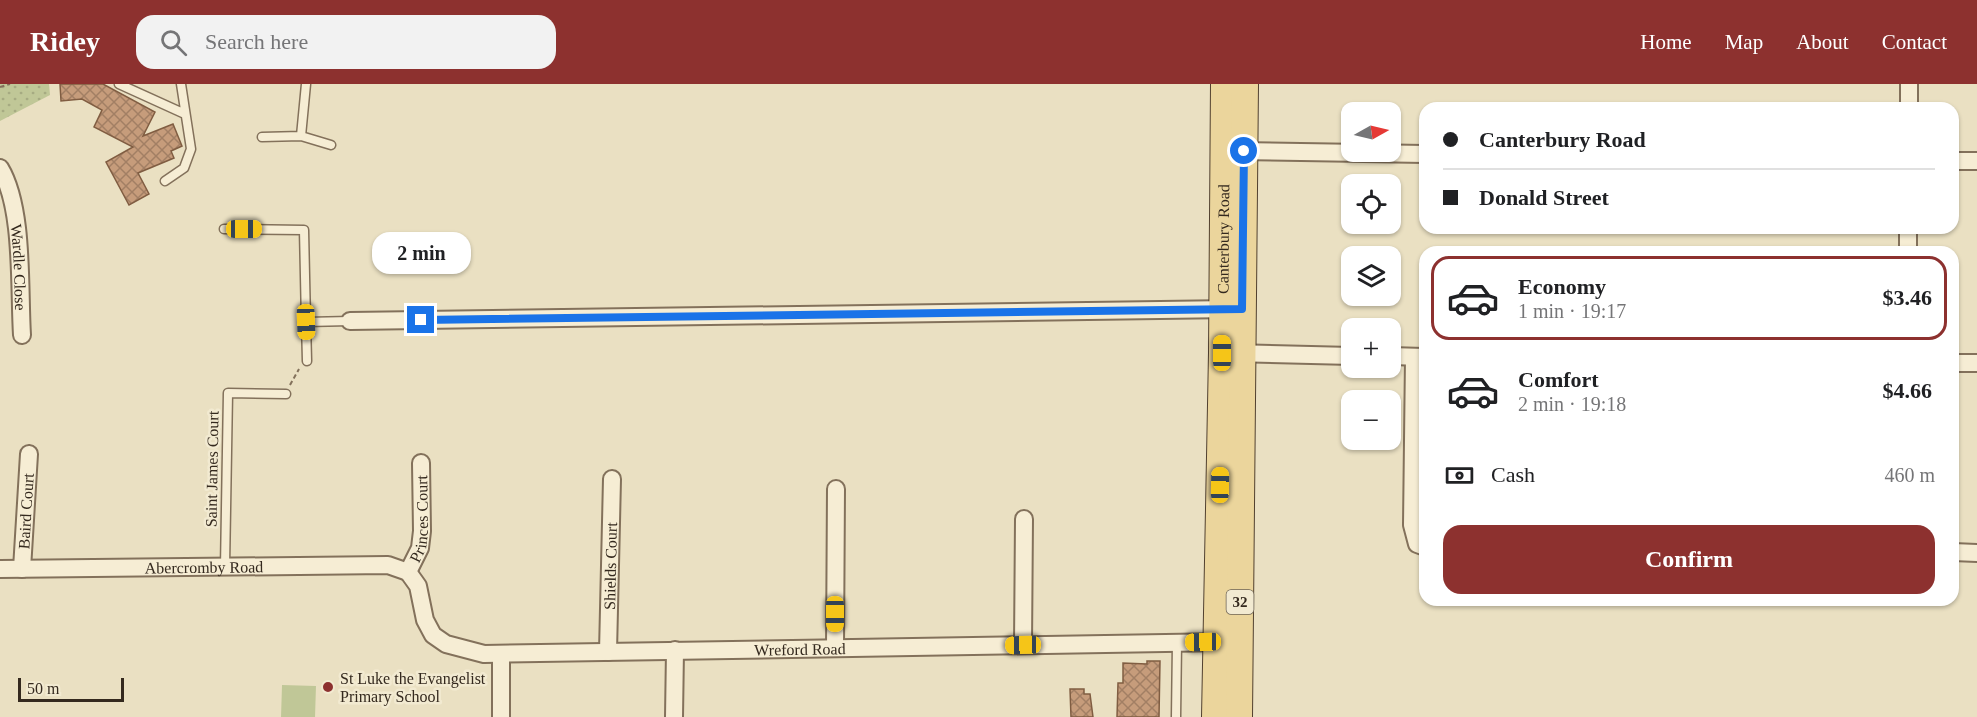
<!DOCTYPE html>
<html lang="en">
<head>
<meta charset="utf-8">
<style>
  :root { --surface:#fff; --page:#f2f2f2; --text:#202124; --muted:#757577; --line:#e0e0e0; --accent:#8d312f }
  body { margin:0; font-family:Georgia,serif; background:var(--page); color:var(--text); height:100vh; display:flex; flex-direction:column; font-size:22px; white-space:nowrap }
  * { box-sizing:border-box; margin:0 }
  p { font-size:20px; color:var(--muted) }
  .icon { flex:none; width:33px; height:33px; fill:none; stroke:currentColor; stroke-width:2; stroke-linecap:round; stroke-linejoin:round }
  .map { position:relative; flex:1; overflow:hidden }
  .side { position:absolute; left:1419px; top:162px; width:540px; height:360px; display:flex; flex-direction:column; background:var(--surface); border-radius:18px; box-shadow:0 2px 4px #0004 }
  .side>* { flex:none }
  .banner { position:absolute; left:1419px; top:18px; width:540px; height:132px; border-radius:18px; box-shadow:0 2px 4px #0004; display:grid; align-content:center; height:132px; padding:0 24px; background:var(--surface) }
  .needle { width:39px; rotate:82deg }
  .tools { position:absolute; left:1341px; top:18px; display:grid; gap:12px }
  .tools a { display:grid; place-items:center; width:60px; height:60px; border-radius:12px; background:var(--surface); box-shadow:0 2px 4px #0004; font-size:30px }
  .scale { position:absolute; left:18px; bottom:15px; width:106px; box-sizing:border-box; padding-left:6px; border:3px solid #34291e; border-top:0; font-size:16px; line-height:21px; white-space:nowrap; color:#34291e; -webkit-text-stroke:4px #f2ead1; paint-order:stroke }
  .end { position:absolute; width:27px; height:27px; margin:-14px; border:8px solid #1a73e8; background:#fff; box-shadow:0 0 0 3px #fff }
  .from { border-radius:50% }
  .bubble { position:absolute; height:42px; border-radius:18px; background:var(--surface); box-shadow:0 2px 4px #0004; font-size:20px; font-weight:600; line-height:42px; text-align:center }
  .car { position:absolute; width:18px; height:36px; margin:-18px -9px; border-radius:8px; box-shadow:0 0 4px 2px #0007; background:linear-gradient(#f5c518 24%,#345 0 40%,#f5c518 0 76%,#345 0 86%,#f5c518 0) }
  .banner b { display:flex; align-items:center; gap:21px; height:57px; font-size:22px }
  .banner b+b { border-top:2px solid var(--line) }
  .banner i { width:15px; height:15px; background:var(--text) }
  ul { padding:10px 0 0; list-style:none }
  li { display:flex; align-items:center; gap:18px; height:84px; margin:0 12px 9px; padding:0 12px; border:3px solid transparent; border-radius:18px }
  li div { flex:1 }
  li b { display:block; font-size:22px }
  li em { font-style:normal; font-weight:600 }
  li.current { border-color:var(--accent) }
  li>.icon { width:54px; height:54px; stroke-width:1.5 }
  .pay { display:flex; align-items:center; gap:15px; height:66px; padding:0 24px; font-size:22px }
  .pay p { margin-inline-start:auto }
  .primary-button { display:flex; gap:12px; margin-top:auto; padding:12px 24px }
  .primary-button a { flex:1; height:69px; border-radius:18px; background:var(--accent); color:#fff; font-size:24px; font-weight:600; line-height:69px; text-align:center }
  header { display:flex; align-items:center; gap:36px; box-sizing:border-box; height:84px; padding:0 30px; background:var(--accent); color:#fff }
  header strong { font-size:28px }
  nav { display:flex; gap:33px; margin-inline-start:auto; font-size:21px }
  .search { width:420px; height:54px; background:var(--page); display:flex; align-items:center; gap:15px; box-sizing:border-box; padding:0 21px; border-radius:18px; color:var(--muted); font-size:22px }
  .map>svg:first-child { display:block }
</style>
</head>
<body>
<header>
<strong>Ridey</strong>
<div class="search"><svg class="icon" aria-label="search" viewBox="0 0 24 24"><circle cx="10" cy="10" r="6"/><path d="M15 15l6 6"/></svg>Search here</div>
<nav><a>Home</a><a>Map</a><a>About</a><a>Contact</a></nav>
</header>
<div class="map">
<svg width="1977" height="633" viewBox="0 0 1977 633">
  <defs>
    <pattern id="park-dots" width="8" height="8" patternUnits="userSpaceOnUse" patternTransform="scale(1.5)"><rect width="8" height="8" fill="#c0c797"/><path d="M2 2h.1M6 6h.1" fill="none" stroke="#a6ab82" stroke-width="1.8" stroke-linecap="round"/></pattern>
    <pattern id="building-cross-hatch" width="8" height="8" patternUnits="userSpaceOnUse" patternTransform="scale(1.5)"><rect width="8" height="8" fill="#c69c7b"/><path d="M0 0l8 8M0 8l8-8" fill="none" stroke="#a27f64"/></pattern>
  </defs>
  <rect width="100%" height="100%" fill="#eae0c2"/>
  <path fill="#c0c797" d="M 282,601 L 316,602 L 315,633 L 281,633 Z"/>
  <path fill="url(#park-dots)" d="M 0,0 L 49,0 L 50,11 L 0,37 Z"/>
  <path fill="url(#building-cross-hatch)" stroke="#805d42" stroke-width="1.5" d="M 60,0 L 103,0 L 155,28 L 143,52 L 173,40 L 182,62 L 171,67 L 174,74 L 138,89 L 149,110 L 129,121 L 106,78 L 133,63 L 94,43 L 102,26 L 82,15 L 61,17 Z
    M 1147,577 L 1160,577 L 1159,633 L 1117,633 L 1118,599 L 1123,599 L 1123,579 L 1147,580 Z
    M 1070,605 L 1084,605 L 1084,610 L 1090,610 L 1093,633 L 1071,633 Z"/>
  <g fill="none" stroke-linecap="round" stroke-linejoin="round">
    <defs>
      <path id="lane" d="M 119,0 L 185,30
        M 301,52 L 331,61
        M 262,53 L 301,52 L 306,0
        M 165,97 L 184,84 L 191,65 L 181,0
        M 224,145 L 304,146 L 306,238 L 350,237
        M 306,238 L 307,277
        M 225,483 L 228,309 L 286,310
        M 1176,633 L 1177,559"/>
      <g id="street">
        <path d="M 1909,24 L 1909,0"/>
        <path d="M 1237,67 L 1425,70"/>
        <path d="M 1953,77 L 1977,77"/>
        <path id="s1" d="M 0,84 C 24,124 19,203 22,251"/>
        <path d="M 1908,168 L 1908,144"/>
        <path d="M 350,237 L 1232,225"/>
        <path d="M 1232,269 L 1352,272"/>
        <path d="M 1390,272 L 1424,273"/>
        <path d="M 1414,273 L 1412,441 L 1417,460 L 1425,463"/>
        <path d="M 1953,279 L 1977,279"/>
        <path d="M 1953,468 L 1977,469"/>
        <path id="s2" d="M 0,485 L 388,481 L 408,488"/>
        <path id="s3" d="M 22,485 L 29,370"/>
        <path id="s4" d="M 408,488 L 418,502 L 425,536 L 433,551 L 446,560 L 484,570 L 1225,558"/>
        <path id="s5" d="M 408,488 L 420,464 L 422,447 L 421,379"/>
        <path d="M 1023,561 L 1024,435"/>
        <path d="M 835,564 L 836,405"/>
        <path id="s6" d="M 608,568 L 612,395"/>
        <path d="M 501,633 L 501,570"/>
        <path d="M 674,633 L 675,566"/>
      </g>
      <g id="primary">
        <path id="s7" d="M 1215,633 L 1222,269 L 1224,0"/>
        <path d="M 1239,633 L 1245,0"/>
      </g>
    </defs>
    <use href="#lane" stroke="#83715b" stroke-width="11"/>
    <use href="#street" stroke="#83715b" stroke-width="20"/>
    <use href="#primary" stroke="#51402f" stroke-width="28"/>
    <path stroke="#83715b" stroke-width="2" stroke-dasharray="4.5 3" stroke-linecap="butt" d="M 0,3 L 10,0
      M 290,301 L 299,285"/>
    <use href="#lane" stroke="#f6edd4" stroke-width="8"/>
    <use href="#street" stroke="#f6edd4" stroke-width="16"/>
    <use href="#primary" stroke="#ebd59c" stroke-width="26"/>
  </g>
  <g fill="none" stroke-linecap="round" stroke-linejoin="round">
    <path stroke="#1a73e8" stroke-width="8" d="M 421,236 L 1242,225 L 1244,67"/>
  </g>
  <circle fill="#8d312f" stroke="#f2ead1" stroke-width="2" cx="328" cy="603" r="6"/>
  <g text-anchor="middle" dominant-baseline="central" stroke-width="5" stroke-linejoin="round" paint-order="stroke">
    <rect fill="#f2ead1" stroke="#6d6354" stroke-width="1.5" x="1226.5" y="506" width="27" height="24" rx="4.5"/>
    <g font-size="15" font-weight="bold" fill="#34291e">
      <text x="1240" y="518">32</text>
    </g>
    <g font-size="16" fill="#34291e" stroke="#f2ead1">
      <text stroke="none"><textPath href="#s7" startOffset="478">Canterbury Road</textPath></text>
      <text stroke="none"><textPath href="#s1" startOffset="102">Wardle Close</textPath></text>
      <text transform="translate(212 385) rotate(-89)">Saint James Court</text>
      <text stroke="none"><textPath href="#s3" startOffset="58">Baird Court</textPath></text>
      <text stroke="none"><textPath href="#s5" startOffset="56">Princes Court</textPath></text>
      <text stroke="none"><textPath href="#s6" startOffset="86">Shields Court</textPath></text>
      <text stroke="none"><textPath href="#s2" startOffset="204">Abercromby Road</textPath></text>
      <text stroke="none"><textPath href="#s4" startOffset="440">Wreford Road</textPath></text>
    </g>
    <g font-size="16" fill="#34291e" stroke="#f2ead1" text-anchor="start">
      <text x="340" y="594">St Luke the Evangelist<tspan x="340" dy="18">Primary School</tspan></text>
    </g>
  </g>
</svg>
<div class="tools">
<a><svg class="needle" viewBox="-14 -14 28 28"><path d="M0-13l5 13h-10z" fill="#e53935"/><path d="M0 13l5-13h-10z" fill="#757577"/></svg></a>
<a><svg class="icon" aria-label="locate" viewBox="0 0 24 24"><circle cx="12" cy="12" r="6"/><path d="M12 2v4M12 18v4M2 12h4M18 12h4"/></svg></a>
<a><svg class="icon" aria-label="layers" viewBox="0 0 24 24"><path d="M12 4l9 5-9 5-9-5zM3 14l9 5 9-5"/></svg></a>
<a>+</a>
<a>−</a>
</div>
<div class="scale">50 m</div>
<i class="end from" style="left:1244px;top:67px"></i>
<i class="end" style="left:421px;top:236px"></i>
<div class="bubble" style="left:372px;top:148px;width:99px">2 min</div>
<i class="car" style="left:244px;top:145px;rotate:90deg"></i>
<i class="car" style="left:306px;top:238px;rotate:178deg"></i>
<i class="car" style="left:1222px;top:269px;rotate:0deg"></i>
<i class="car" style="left:1220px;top:401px;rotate:1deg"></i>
<i class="car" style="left:835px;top:530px;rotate:180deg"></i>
<i class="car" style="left:1203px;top:558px;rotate:269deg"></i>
<i class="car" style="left:1023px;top:561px;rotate:269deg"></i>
<div class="banner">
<b><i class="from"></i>Canterbury Road</b>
<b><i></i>Donald Street</b>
</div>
<section class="side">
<ul>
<li class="current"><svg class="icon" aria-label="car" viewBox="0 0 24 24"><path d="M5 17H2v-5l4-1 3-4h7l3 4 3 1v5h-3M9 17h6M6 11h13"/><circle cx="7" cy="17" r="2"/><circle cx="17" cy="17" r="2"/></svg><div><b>Economy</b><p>1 min · 19:17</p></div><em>$3.46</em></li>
<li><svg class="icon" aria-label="car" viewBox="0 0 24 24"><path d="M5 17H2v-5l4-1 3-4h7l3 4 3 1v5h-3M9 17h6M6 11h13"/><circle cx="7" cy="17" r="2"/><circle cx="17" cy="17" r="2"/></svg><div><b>Comfort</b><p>2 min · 19:18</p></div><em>$4.66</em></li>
</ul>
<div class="pay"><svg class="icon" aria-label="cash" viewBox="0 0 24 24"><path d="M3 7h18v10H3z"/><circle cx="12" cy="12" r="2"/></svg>Cash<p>460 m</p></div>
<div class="primary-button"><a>Confirm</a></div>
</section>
</div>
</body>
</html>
